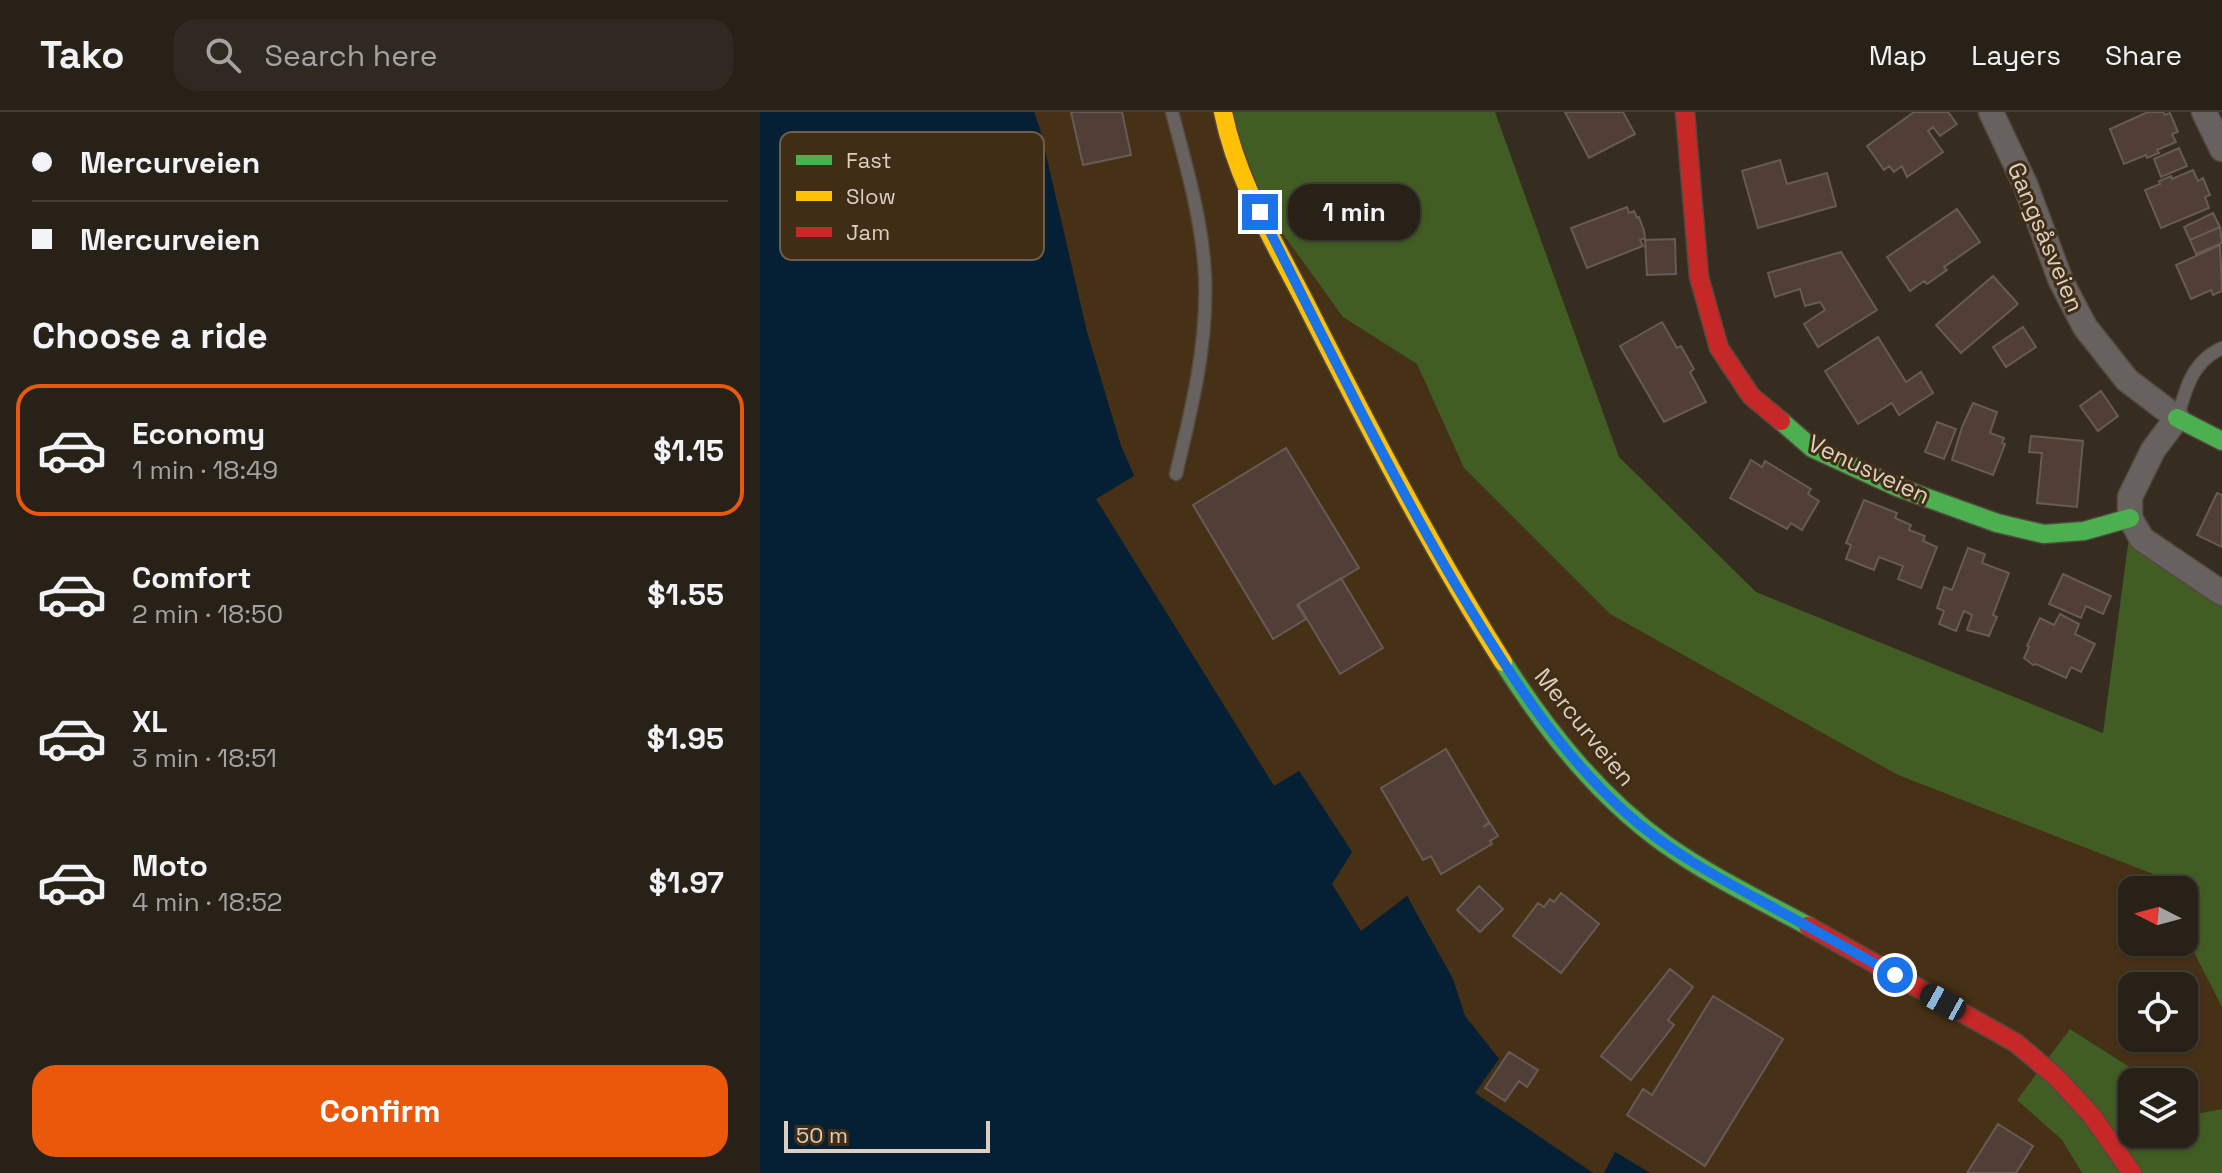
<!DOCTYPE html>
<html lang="en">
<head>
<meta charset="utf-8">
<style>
  :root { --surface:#282118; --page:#302921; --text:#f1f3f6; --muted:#a5a3a2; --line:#443e37; --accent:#ea580c }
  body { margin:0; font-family:"Space Grotesk",sans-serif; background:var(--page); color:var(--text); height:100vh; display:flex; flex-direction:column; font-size:30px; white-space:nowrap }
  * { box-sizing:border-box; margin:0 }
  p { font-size:26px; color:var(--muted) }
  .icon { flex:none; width:44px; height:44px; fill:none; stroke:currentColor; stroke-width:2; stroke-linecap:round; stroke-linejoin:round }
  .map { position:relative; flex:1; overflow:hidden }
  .sheet { display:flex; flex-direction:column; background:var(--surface); width:760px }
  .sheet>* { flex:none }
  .banner { display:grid; align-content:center; height:176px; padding:0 32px; background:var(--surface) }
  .needle { width:52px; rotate:276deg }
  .fabs { position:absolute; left:1358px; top:764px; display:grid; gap:16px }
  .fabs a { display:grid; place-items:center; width:80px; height:80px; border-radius:16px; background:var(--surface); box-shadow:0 2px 6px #0004,0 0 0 2px var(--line); font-size:40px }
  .scale { position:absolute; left:24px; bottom:20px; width:206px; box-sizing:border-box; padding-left:8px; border:4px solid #dbcfc2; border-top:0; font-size:22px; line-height:28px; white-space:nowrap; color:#dbcfc2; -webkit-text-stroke:6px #402d16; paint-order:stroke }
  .end { position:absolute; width:36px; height:36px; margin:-18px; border:10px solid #1a73e8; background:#fff; box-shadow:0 0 0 4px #fff }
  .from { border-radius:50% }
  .bubble { position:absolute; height:56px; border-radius:24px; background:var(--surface); box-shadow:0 2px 6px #0004,0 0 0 2px var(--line); font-size:26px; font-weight:700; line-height:56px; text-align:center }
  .car { position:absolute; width:24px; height:48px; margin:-24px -12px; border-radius:10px; box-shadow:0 0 6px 2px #0007; background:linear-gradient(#222 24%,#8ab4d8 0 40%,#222 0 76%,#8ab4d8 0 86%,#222 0) }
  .banner b { display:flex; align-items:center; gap:28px; height:76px; font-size:30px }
  .banner b+b { border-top:2px solid var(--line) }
  .banner i { width:20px; height:20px; background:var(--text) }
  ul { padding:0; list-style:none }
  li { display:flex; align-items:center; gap:24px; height:132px; margin:0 16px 12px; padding:0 16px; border:4px solid transparent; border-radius:24px }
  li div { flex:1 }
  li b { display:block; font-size:30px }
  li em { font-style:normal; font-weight:700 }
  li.active { border-color:var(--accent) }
  li>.icon { width:72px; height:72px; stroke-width:1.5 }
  h2 { padding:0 32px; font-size:36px; line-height:96px }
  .action { display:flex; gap:16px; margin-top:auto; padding:16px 32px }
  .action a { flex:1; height:92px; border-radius:24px; background:var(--accent); color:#fff; font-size:32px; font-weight:700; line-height:92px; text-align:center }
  header { display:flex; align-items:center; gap:48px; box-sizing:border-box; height:112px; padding:0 40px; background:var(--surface); border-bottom:2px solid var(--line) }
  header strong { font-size:38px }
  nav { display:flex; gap:44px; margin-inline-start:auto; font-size:28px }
  .search { width:560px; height:72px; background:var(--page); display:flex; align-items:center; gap:20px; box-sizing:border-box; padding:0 28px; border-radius:24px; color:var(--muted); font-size:30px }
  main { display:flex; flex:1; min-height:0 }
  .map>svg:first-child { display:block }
</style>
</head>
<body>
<header>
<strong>Tako</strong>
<div class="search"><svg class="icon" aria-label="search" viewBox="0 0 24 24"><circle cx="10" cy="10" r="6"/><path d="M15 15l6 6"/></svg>Search here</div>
<nav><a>Map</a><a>Layers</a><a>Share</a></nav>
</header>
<main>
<section class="sheet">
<div class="banner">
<b><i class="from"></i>Mercurveien</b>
<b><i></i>Mercurveien</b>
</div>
<h2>Choose a ride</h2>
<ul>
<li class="active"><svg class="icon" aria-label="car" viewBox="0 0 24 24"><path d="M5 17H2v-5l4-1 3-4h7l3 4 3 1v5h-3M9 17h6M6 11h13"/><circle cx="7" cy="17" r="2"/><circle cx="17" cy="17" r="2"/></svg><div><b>Economy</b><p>1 min · 18:49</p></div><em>$1.15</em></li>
<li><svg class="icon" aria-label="car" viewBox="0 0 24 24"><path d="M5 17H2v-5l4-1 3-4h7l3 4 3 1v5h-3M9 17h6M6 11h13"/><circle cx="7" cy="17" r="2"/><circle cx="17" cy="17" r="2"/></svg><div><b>Comfort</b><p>2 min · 18:50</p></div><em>$1.55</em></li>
<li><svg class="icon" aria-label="car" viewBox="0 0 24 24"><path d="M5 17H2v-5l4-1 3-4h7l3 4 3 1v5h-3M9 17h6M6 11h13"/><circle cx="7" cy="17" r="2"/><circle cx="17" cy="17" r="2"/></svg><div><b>XL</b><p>3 min · 18:51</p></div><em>$1.95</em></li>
<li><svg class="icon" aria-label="car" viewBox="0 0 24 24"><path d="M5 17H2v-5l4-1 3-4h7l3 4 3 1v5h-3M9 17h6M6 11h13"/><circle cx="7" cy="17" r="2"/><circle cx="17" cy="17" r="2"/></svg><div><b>Moto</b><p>4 min · 18:52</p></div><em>$1.97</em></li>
</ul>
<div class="action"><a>Confirm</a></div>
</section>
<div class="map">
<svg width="1462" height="1061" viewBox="0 0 1462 1061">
  <rect width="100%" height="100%" fill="#362c20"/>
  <path fill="#473116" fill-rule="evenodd" d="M 274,0 L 457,0 L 583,205 L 657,252 L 704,356 L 850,502 L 1138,663 L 1393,762 L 1402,778 L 1372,778 L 1372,830 L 1424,830 L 1424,821 L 1462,895 L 1462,997 L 1441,1001 L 1424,990 L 1424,970 L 1393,970 L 1311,917 L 1257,988 L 1302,1028 L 1322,1061 L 890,1061 L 856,1040 L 844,1061 L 833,1061 L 715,981 L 739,946 L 705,904 L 693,867 L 647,784 L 601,820 L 572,772 L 592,739 L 540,659 L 515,675 L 335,387 L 374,363 L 361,334 L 327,220 L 280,17 ZM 1372,874 L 1424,874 L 1424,926 L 1372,926 Z"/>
  <path fill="#415d23" d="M 457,0 L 735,0 L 859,345 L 996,480 L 1343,621 L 1369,425 L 1462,484 L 1462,895 L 1424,821 L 1424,778 L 1402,778 L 1393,762 L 1138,663 L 850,502 L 704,356 L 657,252 L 583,205 L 487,72 Z
    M 1310,917 L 1393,970 L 1372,970 L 1372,1022 L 1424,1022 L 1424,990 L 1441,1001 L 1462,997 L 1462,1061 L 1322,1061 L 1302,1028 L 1257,988 Z"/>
  <path fill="#051f35" d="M 0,0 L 274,0 L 280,17 L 327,220 L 361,334 L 374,364 L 336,387 L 514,674 L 539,659 L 592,740 L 572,772 L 601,819 L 647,784 L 693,867 L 705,904 L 739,947 L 715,981 L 833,1061 L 0,1061 Z
    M 855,1040 L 890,1061 L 844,1061 Z"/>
  <path fill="#513f37" stroke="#665b55" stroke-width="2" d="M 311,0 L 362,0 L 371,43 L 323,53 Z
    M 805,0 L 863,0 L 875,22 L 829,46 Z
    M 1154,0 L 1188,0 L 1197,12 L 1180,24 L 1173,15 L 1168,19 L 1183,40 L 1147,65 L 1142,54 L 1134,60 L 1129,54 L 1124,58 L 1107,34 Z
    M 1388,0 L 1403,0 L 1405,3 L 1410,1 L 1418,20 L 1412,22 L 1416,30 L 1397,38 L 1399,41 L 1387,46 L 1386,43 L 1364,52 L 1350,17 Z
    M 1419,36 L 1427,54 L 1401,65 L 1394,47 Z
    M 1020,48 L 1027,72 L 1067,61 L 1076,94 L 998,116 L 982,59 Z
    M 1433,58 L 1438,69 L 1443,66 L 1450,83 L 1445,85 L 1449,96 L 1401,116 L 1385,78 L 1400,72 L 1399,69 L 1411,64 L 1412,67 Z
    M 867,95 L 869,101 L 874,99 L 877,106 L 879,105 L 884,119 L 885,126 L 880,128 L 883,134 L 827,156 L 811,116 Z
    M 1197,97 L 1220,130 L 1184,155 L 1187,158 L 1167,172 L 1164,169 L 1150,179 L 1127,145 Z
    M 1453,101 L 1460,115 L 1430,128 L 1424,115 Z
    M 1460,115 L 1462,131 L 1436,142 L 1430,128 Z
    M 915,127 L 916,162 L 887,163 L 885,128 Z
    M 1460,133 L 1462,179 L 1453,183 L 1451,178 L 1431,187 L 1416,153 Z
    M 1081,140 L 1117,198 L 1058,235 L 1044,212 L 1065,198 L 1060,190 L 1045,194 L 1040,177 L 1015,185 L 1008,161 Z
    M 1233,164 L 1258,192 L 1201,241 L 1176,213 Z
    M 902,210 L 917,236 L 921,234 L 934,257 L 930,260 L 946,290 L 904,310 L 860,234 Z
    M 1263,215 L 1276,235 L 1246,255 L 1233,235 Z
    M 1118,225 L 1146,270 L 1161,260 L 1173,281 L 1139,303 L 1132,291 L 1098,312 L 1065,259 Z
    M 1341,279 L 1358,304 L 1338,319 L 1320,294 Z
    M 1213,291 L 1237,300 L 1230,321 L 1244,326 L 1242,331 L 1245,332 L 1233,363 L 1192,348 L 1202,315 Z
    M 1177,310 L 1196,317 L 1184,347 L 1165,340 Z
    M 1271,324 L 1323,329 L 1317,395 L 1277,391 L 1282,341 L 1269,340 Z
    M 526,336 L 599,456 L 537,493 L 546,507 L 513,527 L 433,393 Z
    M 991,348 L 1002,355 L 1005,349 L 1051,377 L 1048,382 L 1059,389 L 1042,418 L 1031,411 L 1027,417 L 970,386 Z
    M 1457,381 L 1462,383 L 1462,435 L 1437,423 Z
    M 1104,388 L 1137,401 L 1135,406 L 1151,413 L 1149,418 L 1165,424 L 1163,429 L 1177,435 L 1161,476 L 1138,467 L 1143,454 L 1119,445 L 1114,458 L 1086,447 L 1091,433 L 1086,431 Z
    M 1208,436 L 1225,442 L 1222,451 L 1249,461 L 1233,503 L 1237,505 L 1229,524 L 1207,518 L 1212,503 L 1204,499 L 1196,519 L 1179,512 L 1184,499 L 1177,496 L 1184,475 L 1192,478 Z
    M 1303,462 L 1351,484 L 1343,502 L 1326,494 L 1321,506 L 1289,492 Z
    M 581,466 L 623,536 L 580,562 L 538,492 Z
    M 1300,502 L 1319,512 L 1315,522 L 1335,532 L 1321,560 L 1311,555 L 1306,566 L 1276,552 L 1273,553 L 1264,546 L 1269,535 L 1267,534 L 1280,506 L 1294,513 Z
    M 686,637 L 729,710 L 723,715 L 730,711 L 738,724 L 730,729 L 732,732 L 681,762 L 671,744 L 663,748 L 621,676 Z
    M 719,774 L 743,797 L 720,820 L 697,798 Z
    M 801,781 L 839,812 L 801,861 L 753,824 L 778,791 L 784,795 L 790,787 L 794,790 Z
    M 910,857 L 933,875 L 908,908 L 914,913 L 871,968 L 841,944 Z
    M 953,884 L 1023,927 L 945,1054 L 867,1003 L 883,977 L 892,983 Z
    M 749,940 L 778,958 L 767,975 L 759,969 L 745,989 L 725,976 Z
    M 1238,1012 L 1273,1034 L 1256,1061 L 1207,1061 Z"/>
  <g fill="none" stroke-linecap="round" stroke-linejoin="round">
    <defs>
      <path id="lane" d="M 412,0 C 426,53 442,107 445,163 C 448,231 432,296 416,362
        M 1418,304 C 1426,275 1433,249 1462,236"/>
      <path id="street" d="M 1231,0 L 1265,72 L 1301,169 L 1325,215 L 1367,268 L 1417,306 L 1393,338 L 1370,385 L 1370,406 L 1382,427 L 1462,481
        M 1444,0 L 1462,37"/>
      <path id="fast" d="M 1417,306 L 1462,329
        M 1021,309 L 1052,336 L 1137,375 L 1237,411 L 1284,422 L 1324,419 L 1370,406
        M 743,550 C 787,619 838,684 905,732 C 950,764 1000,788 1048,814"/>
      <path id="slow" d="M 463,0 C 477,70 515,131 547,194 C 608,315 671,436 743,550"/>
      <path id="jam" d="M 925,0 L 939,165 L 959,236 L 991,284 L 1021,309
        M 1048,814 L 1256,931 L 1296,965 L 1332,1004 L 1372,1061"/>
    </defs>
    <use href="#lane" stroke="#52493f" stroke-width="15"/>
    <use href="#street" stroke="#52493f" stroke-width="27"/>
    <use href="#fast" stroke="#52493f" stroke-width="21"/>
    <use href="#slow" stroke="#52493f" stroke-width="21"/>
    <use href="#jam" stroke="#52493f" stroke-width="21"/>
    <use href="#lane" stroke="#676160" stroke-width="12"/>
    <use href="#street" stroke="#676160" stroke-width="24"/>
    <use href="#fast" stroke="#4caf50" stroke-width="18"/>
    <use href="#slow" stroke="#ffc107" stroke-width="18"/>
    <use href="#jam" stroke="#c62828" stroke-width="18"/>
  </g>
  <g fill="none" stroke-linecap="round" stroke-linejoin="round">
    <path stroke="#1a73e8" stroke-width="10" d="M 500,100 C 564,226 625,353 697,475 C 745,555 796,638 866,701 C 907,738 955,764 1003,790 C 1047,814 1091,838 1135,863"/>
  </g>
  <g text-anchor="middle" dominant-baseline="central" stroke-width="6" stroke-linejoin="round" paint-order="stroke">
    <g font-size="24" fill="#dbcfc2" stroke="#402d16">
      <text transform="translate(1286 125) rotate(67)">Gangsåsveien</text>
      <text transform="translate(1109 357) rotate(25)">Venusveien</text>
      <text transform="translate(825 615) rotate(51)">Mercurveien</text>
    </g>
  </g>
  <rect x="20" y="20" width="264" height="128" rx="12" fill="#402d16" stroke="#6e5e4a" stroke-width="2"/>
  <rect x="36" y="43" width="36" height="10" fill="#4caf50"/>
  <rect x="36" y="79" width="36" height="10" fill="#ffc107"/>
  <rect x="36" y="115" width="36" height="10" fill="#c62828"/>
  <g font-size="22" fill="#dbcfc2">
    <text x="86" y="56">Fast</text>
    <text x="86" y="92">Slow</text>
    <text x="86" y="128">Jam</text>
  </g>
</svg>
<div class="fabs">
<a><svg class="needle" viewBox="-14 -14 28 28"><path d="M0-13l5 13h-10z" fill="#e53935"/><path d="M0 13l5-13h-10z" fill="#a5a3a2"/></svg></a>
<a><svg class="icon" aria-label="locate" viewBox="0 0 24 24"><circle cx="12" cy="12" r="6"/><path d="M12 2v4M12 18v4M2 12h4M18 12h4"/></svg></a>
<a><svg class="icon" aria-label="layers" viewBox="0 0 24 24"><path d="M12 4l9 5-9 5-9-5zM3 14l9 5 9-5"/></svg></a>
</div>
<div class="scale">50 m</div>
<i class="end from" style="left:1135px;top:863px"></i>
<i class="end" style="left:500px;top:100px"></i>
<div class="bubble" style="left:528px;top:72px;width:132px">1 min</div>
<i class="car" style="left:1183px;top:890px;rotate:299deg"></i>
</div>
</main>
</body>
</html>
